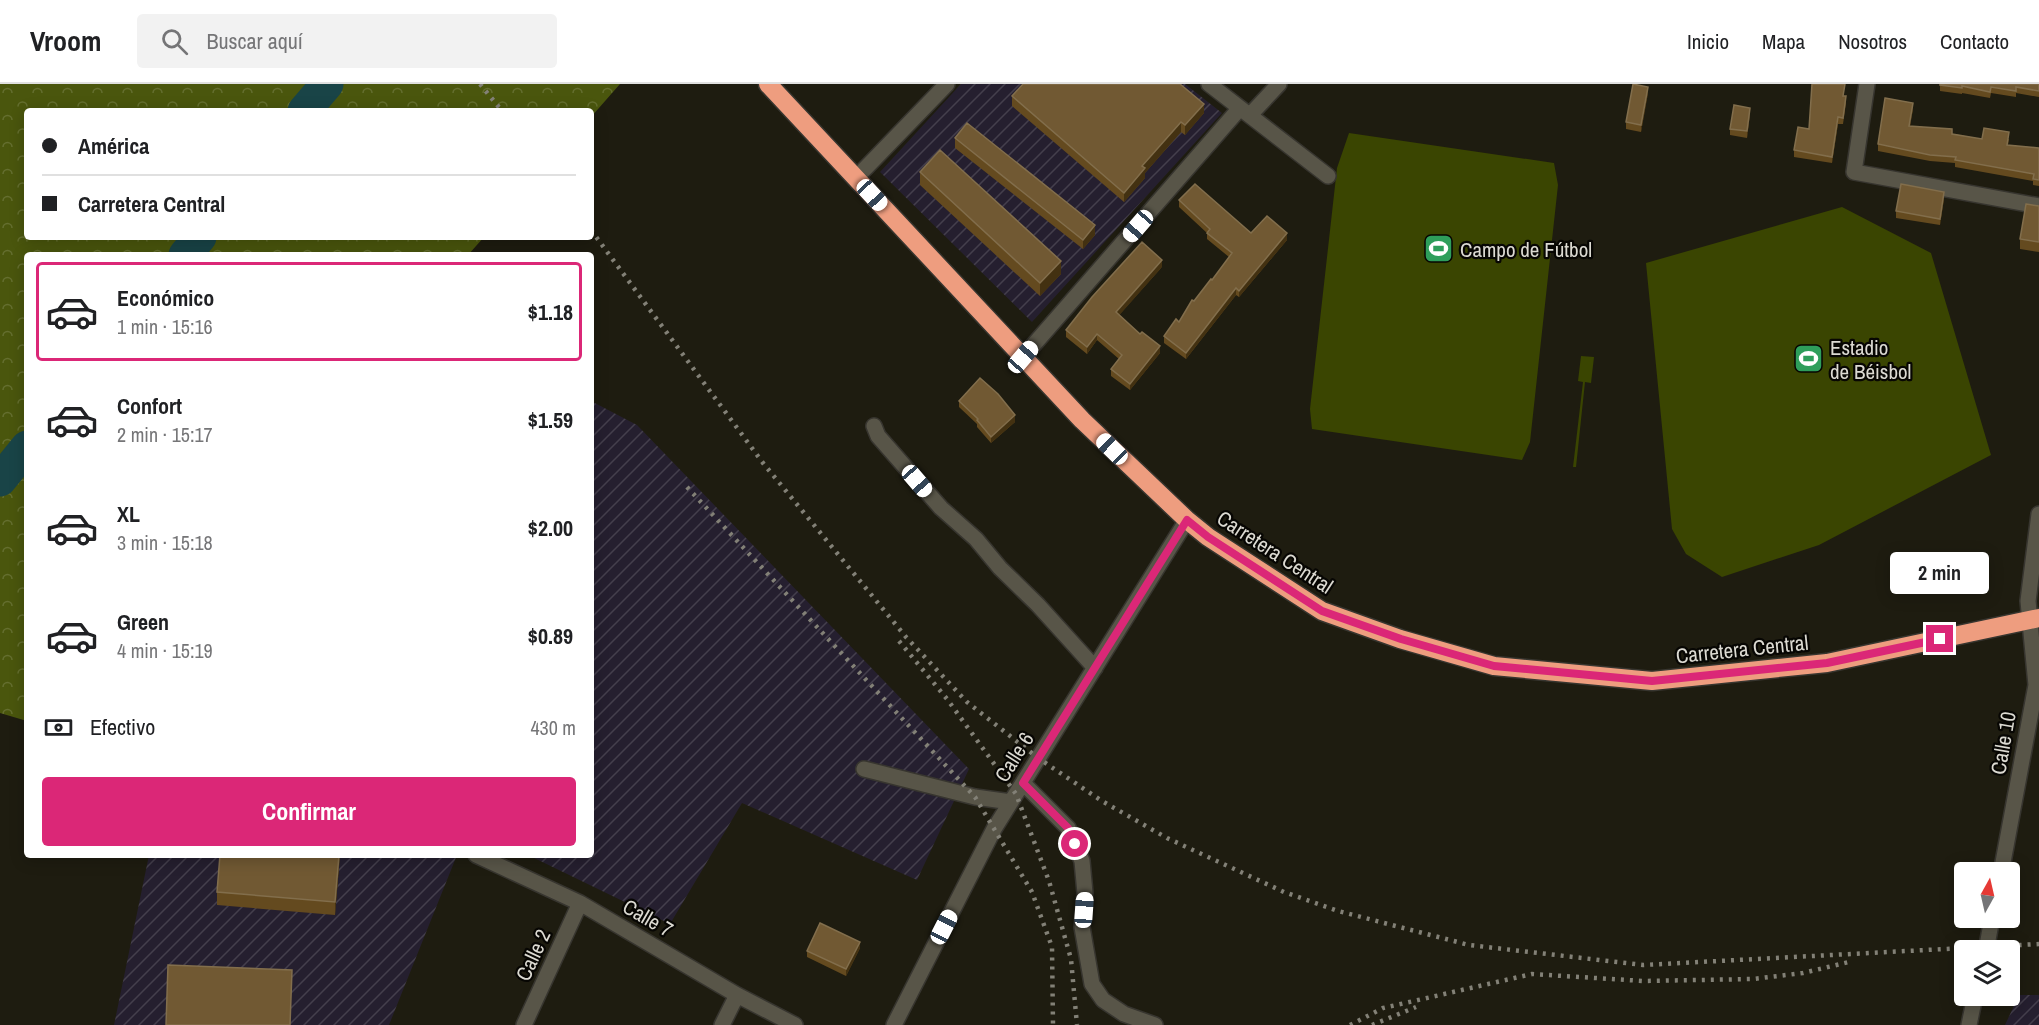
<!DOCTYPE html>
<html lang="es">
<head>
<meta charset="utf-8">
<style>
  :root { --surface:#fff; --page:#f2f2f2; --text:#202124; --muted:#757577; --line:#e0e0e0; --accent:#db2777 }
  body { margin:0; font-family:"Archivo Narrow",sans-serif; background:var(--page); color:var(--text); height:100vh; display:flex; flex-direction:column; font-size:22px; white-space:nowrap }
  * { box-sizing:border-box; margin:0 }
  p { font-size:20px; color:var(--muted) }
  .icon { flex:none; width:33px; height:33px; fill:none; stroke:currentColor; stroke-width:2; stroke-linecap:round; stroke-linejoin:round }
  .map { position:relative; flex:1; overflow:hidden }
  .panel { position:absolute; left:24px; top:168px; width:570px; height:606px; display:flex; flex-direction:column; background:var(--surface); border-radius:6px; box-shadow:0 3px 15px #0003 }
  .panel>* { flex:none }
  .banner { position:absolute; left:24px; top:24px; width:570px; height:132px; border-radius:6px; box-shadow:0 3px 15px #0003; display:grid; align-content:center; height:132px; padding:0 18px; background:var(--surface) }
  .needle { width:39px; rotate:8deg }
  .controls { position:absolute; left:1954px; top:778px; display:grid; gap:12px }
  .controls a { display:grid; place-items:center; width:66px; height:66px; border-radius:6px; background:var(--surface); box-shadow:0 3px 15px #0003; font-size:30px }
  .end { position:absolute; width:27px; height:27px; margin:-14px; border:8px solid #db2777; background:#fff; box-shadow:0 0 0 3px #fff }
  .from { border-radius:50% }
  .bubble { position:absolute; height:42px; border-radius:6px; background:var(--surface); box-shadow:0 3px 15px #0003; font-size:20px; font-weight:700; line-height:42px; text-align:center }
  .car { position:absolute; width:18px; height:36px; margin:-18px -9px; border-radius:8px; box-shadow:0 0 4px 2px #0007; background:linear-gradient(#fff 24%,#345 0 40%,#fff 0 76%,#345 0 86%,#fff 0) }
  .banner b { display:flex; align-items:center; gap:21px; height:57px; font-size:22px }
  .banner b+b { border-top:2px solid var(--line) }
  .banner i { width:15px; height:15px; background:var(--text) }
  ul { padding:10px 0 0; list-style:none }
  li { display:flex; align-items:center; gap:18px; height:99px; margin:0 12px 9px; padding:0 6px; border:3px solid transparent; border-radius:6px }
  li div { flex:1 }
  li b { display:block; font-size:22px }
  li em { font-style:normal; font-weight:700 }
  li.selected { border-color:var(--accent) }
  li>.icon { width:54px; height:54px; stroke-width:1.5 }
  .pay { display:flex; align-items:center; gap:15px; height:66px; padding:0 18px; font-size:22px }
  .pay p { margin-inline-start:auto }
  .primary-button { display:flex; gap:12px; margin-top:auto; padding:12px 18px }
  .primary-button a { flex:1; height:69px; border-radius:6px; background:var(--accent); color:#fff; font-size:24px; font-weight:700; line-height:69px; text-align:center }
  header { display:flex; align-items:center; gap:36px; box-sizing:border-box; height:84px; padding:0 30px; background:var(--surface); border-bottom:2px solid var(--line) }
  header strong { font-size:28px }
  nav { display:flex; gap:33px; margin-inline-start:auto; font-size:21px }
  .search { width:420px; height:54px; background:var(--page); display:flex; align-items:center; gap:15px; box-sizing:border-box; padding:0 21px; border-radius:6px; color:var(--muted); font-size:22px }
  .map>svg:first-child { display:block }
</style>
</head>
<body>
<header>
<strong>Vroom</strong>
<div class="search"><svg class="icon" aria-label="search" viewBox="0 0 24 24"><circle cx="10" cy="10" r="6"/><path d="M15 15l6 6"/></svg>Buscar aquí</div>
<nav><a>Inicio</a><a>Mapa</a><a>Nosotros</a><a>Contacto</a></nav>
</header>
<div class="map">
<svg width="2039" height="941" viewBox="0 0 2039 941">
  <defs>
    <pattern id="industrial-furrows" width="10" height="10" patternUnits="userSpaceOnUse" patternTransform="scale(1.5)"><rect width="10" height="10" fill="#251f2f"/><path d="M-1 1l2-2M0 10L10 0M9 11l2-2" fill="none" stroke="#443f4c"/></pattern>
    <pattern id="forest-crowns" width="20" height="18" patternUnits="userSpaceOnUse" patternTransform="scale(1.5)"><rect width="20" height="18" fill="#4a560d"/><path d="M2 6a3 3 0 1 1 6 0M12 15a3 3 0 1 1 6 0" fill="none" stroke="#646e2f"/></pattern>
  </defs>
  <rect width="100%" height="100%" fill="#1e1c10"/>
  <path fill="url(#industrial-furrows)" d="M 961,0 L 1185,0 L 1222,29 L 1032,238 L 880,88 Z
    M 591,317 L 637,341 L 969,685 L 917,796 L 742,719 L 670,840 L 528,771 L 591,771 Z
    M 149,771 L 457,771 L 389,941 L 114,941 Z
    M 2019,911 L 2039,911 L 2039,941 L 2005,941 Z"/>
  <path fill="#3a4501" d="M 1349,49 L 1554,79 L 1558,101 L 1530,358 L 1522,376 L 1312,345 L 1310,325 L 1337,84 Z
    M 1842,123 L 1931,169 L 1991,371 L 1819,461 L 1722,493 L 1686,470 L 1672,445 L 1646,179 Z
    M 1581,272 L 1594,273 L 1591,299 L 1585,298 L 1576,383 L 1573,383 L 1583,298 L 1578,297 Z"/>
  <path fill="url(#forest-crowns)" d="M 0,0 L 620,0 L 591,33 L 591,27 L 27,27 L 27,153 L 484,153 L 468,171 L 27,171 L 27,637 L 0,629 Z"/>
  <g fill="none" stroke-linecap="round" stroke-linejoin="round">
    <path stroke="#194447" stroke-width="33" d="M 304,27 L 327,0
      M 185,171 L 200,153
      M 0,396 L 27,363"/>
    <defs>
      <path id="minor" d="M 1209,0 L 1328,92
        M 1867,0 L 1854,88 L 2039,122
        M 1250,31 L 1279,0
        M 856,94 L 947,0
        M 1023,273 L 1240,24
        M 874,342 L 878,352 L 941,424 L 976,455 L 1000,484 L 1038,521 L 1095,584
        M 864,685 L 975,713 L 1011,718
        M 1023,699 L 1068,744 L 1082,777 L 1085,809 L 1082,843 L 1092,900 L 1103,916 L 1124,930 L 1155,941
        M 476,771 L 580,819 L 737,911 L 795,941
        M 2001,789 L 2036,601 L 2028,517 L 2039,430
        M 1986,867 L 1992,834
        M 524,941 L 580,819
        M 722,941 L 737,911
        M 894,941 L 994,745 L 1187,436
        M 1969,941 L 1975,912"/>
      <path id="highway" d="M 768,0 L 1082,336 L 1187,436 L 1208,453 L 1322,527 L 1400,555 L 1494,582 L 1652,597 L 1827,579 L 2039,534"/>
    </defs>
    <use href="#minor" stroke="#37352f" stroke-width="18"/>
    <use href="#highway" stroke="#37352f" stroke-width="21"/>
    <use href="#minor" stroke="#585548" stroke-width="15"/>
    <use href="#highway" stroke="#ee9d7f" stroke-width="18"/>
    <path stroke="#838177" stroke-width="4.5" stroke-dasharray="3 6" stroke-linecap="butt" d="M 480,0 L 502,27
      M 591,146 L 763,379 L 906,553 L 967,618 L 1038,674 L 1102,717 L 1167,754 L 1284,808 L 1338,827 L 1469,861 L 1643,881 L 2039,860
      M 687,403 L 975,713 L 1032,808 L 1052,863 L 1053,941
      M 899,557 L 947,615 L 1016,710 L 1049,797 L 1071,875 L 1077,941
      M 1350,941 L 1383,924 L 1532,890 L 1643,897 L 1753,895 L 1803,889 L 1853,877
      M 1372,941 L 1416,923"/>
  </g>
  <path fill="#644a1f" d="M 1940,0 L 2039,0 L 2039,13 L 2016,9 L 2016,13 L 1991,9 L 1990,14 L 1962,9 L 1962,10 L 1940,7 Z
    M 1648,9 L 1641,48 L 1626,45 L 1626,38 Z
    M 1012,12 L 1204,29 L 1185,51 L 1181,48 L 1145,89 L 1145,94 L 1124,118 L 1012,22 Z
    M 1844,12 L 1846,19 L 1843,40 L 1838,40 L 1832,79 L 1794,73 L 1794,66 L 1809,45 Z
    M 1913,25 L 1910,42 L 1982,55 L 2009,55 L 2008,61 L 2039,64 L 2039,102 L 2033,101 L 2033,97 L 1955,83 L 1955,79 L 1930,77 L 1878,67 L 1878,60 Z
    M 1750,30 L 1747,54 L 1730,51 L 1730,45 Z
    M 955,54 L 1095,151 L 1083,165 L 955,64 Z
    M 920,88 L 1061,190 L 1040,212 L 920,101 Z
    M 1944,115 L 1940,141 L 1896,134 L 1896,127 Z
    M 1179,116 L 1251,149 L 1287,156 L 1239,213 L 1236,211 L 1186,275 L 1164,259 L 1164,252 L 1179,238 L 1194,217 L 1212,196 L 1229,173 L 1207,155 L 1207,149 L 1179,123 Z
    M 2039,122 L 2039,168 L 2020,165 L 2020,155 Z
    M 1162,183 L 1119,231 L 1160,269 L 1130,306 L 1111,292 L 1111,285 L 1119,275 L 1097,256 L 1087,270 L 1066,253 L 1066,246 Z
    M 959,317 L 1015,338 L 991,359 L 977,343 L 977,340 L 959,323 Z
    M 340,771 L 335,831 L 217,821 L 217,808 Z
    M 860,864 L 846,892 L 807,873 L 807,867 Z"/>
  <path fill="#433111" d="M 1648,3 L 1648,9 L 1641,48 L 1641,41 Z
    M 1913,19 L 1913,25 L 1909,49 L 1909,42 Z
    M 1204,20 L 1204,29 L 1185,51 L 1185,41 Z
    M 1750,24 L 1750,30 L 1747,54 L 1747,47 Z
    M 1838,33 L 1838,40 L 1832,79 L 1832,73 Z
    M 1181,38 L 1181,48 L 1145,89 L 1145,94 L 1124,118 L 1124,109 L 1142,82 Z
    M 1944,108 L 1944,115 L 1940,141 L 1940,135 Z
    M 1095,141 L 1095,151 L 1083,165 L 1083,156 Z
    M 1287,149 L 1287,156 L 1239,213 L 1239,207 Z
    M 1162,176 L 1162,183 L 1116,235 L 1116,228 Z
    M 1061,177 L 1061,190 L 1040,212 L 1040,199 Z
    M 1236,204 L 1236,211 L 1186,275 L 1186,269 Z
    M 1097,250 L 1097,256 L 1087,270 L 1087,263 Z
    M 1160,262 L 1160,269 L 1130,306 L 1130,300 Z
    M 1015,331 L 1015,338 L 991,359 L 991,353 Z
    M 339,771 L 340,771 L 335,831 L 335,818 Z
    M 860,858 L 860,864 L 846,892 L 846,885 Z"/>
  <path fill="#715933" stroke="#826e4c" stroke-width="1.5" d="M 1023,0 L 1180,0 L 1204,20 L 1185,41 L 1181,38 L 1142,82 L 1145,84 L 1124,109 L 1012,12 Z
    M 1633,0 L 1648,3 L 1641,41 L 1626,38 Z
    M 1812,0 L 1845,0 L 1843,12 L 1846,12 L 1843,34 L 1838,33 L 1832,73 L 1794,66 L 1798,43 L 1809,45 Z
    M 1940,0 L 2039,0 L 2039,7 L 2016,3 L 2016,7 L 1991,3 L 1990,8 L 1962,2 L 1962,4 L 1940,1 Z
    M 1885,14 L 1913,19 L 1909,42 L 1952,45 L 1952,50 L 1982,55 L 1984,44 L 2009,48 L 2007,61 L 2039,64 L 2039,96 L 2033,95 L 2034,90 L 1955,76 L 1956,73 L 1930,71 L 1878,60 Z
    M 1734,21 L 1750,24 L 1747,47 L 1730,45 Z
    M 967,39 L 1095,141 L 1083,156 L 955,54 Z
    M 940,66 L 1061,177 L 1040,199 L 920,88 Z
    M 1195,100 L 1251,149 L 1267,132 L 1287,149 L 1239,207 L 1236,204 L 1186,269 L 1164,252 L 1176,235 L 1179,238 L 1192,216 L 1194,217 L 1211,195 L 1212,196 L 1232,169 L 1207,149 L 1210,145 L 1179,116 Z
    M 1901,100 L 1944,108 L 1940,135 L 1896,127 Z
    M 2026,120 L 2039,122 L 2039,158 L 2020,155 Z
    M 1142,158 L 1162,176 L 1116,228 L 1140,250 L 1142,248 L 1160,262 L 1130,300 L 1111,285 L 1122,271 L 1097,250 L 1087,263 L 1066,246 L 1092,213 Z
    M 980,294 L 998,310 L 1015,331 L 991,353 L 977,336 L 978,335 L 959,317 Z
    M 220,771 L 339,771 L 335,818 L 217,808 Z
    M 820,839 L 860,858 L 846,885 L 807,867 Z
    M 168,881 L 292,886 L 290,941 L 166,941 Z"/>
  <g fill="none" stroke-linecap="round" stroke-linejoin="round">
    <path stroke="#db2777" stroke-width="8" d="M 1075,760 L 1068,744 L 1023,699 L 1187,436 L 1208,453 L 1322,527 L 1401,555 L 1494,582 L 1652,597 L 1827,579 L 1940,555"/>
  </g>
  <defs>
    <symbol id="stadium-square" viewBox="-11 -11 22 22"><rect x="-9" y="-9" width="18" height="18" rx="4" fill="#2e9e5b" stroke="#070603"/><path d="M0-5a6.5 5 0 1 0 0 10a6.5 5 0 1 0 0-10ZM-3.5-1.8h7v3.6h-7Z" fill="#fff"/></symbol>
  </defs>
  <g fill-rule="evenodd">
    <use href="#stadium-square" x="1422" y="148" width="33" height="33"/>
    <use href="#stadium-square" x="1792" y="258" width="33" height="33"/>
  </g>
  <g text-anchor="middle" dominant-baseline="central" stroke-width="4.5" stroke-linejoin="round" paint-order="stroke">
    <g font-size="21" fill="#dcdad2" stroke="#070603" text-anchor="start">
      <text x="1460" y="165">Campo de Fútbol</text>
      <text x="1830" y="263">Estadio<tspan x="1830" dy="24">de Béisbol</tspan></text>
    </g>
    <g font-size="21" fill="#dcdad2" stroke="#070603">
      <text transform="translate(1275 468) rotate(33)">Carretera Central</text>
      <text transform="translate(1742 565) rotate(-6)">Carretera Central</text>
      <text transform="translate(2003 659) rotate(-80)">Calle 10</text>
      <text transform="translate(1014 673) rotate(-58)">Calle 6</text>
      <text transform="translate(648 834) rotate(30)">Calle 7</text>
      <text transform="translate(533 871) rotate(-65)">Calle 2</text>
    </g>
  </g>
</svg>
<div class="controls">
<a><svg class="needle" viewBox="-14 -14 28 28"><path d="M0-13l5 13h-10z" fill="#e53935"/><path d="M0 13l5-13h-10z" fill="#757577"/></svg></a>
<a><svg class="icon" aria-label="layers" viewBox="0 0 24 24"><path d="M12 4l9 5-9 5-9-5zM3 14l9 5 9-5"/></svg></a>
</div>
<i class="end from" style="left:1075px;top:760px"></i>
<i class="end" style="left:1940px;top:555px"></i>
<div class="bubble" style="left:1890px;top:468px;width:99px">2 min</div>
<i class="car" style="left:872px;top:111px;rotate:137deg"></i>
<i class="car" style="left:1138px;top:142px;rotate:221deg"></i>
<i class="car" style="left:1023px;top:273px;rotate:41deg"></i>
<i class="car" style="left:1112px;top:365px;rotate:314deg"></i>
<i class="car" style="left:917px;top:397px;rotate:139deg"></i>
<i class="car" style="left:1084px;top:826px;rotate:4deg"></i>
<i class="car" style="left:944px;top:843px;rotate:27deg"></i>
<div class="banner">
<b><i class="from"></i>América</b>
<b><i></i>Carretera Central</b>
</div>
<section class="panel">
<ul>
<li class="selected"><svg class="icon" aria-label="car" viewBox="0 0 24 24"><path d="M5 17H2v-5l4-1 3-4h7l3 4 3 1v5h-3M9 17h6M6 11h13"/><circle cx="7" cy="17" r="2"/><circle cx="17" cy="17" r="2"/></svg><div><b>Económico</b><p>1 min · 15:16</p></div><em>$1.18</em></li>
<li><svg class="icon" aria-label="car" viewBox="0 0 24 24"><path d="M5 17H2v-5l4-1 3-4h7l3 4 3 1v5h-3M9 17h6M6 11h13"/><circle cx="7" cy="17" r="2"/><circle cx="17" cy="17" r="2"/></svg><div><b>Confort</b><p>2 min · 15:17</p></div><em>$1.59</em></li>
<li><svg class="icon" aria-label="car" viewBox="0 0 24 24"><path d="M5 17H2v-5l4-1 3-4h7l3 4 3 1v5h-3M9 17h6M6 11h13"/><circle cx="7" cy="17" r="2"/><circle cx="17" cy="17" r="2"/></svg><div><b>XL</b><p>3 min · 15:18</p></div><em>$2.00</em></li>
<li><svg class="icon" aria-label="car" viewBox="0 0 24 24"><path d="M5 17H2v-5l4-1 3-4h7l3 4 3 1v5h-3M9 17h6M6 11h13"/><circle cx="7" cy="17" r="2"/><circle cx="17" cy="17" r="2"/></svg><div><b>Green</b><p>4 min · 15:19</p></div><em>$0.89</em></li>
</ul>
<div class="pay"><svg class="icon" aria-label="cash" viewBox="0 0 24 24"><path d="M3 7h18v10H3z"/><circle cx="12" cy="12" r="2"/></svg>Efectivo<p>430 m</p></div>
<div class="primary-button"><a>Confirmar</a></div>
</section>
</div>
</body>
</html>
